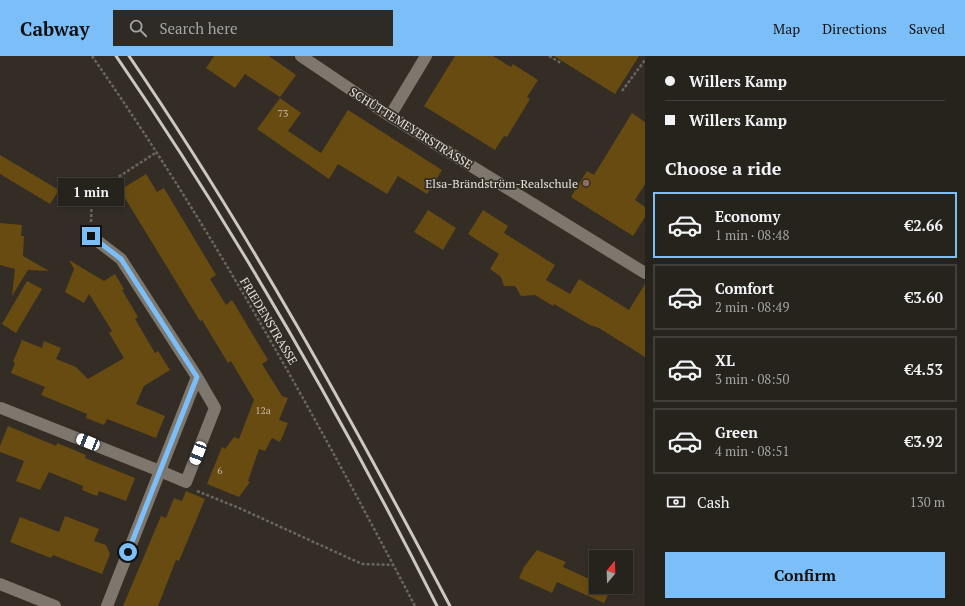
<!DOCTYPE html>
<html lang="en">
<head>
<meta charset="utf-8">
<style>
  :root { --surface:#26221c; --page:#2e2a25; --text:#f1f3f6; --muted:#a4a4a3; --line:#423f3b; --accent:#7bbef8 }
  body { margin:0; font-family:"PT Serif",serif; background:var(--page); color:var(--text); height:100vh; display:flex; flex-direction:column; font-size:15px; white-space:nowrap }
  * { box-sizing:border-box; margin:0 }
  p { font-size:13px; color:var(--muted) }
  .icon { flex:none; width:22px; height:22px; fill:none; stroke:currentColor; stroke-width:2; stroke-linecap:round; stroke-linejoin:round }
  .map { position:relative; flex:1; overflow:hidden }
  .side { display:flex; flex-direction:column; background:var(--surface); width:320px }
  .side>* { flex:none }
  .banner { display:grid; align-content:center; height:88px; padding:0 20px; background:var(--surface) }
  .needle { width:26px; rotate:19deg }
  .tools { position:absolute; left:589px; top:494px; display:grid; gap:8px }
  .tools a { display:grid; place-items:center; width:44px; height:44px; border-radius:0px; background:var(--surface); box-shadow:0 2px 6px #0003,0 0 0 1px var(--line); font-size:20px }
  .end { position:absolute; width:18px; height:18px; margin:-9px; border:5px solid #7bbef8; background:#111; box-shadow:0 0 0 2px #111 }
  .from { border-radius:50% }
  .bubble { position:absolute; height:28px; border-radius:0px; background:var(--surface); box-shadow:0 2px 6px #0003,0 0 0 1px var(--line); font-size:13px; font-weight:700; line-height:28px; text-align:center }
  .car { position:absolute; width:12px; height:24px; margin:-12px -6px; border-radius:5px; box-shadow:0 0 3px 1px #0007; background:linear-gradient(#fff 24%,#345 0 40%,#fff 0 76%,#345 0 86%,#fff 0) }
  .banner b { display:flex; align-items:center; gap:14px; height:38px; font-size:15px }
  .banner b+b { border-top:1px solid var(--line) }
  .banner i { width:10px; height:10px; background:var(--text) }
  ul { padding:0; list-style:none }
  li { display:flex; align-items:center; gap:12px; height:66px; margin:0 8px 6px; padding:0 12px; border:2px solid var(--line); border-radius:0px }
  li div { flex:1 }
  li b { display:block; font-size:15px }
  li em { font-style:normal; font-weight:700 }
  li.active { border-color:var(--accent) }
  li>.icon { width:36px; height:36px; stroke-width:1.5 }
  h2 { padding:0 20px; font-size:18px; line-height:48px }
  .pay { display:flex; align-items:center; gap:10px; height:44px; padding:0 20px; font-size:15px }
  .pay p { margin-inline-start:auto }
  .primary-button { display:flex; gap:8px; margin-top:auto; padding:8px 20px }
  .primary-button a { flex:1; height:46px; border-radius:0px; background:var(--accent); color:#111; font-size:16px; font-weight:700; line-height:46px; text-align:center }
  header { display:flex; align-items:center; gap:24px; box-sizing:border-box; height:56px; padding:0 20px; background:var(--accent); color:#111 }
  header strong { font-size:19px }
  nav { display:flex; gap:22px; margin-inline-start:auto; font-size:14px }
  .search { width:280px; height:36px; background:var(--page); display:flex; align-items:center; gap:10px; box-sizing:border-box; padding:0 14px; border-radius:0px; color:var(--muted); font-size:15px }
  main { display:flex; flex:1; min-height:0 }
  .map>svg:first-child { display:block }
</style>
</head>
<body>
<header>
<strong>Cabway</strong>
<div class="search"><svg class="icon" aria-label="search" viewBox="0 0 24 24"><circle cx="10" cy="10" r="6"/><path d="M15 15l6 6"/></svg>Search here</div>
<nav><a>Map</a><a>Directions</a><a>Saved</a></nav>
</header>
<main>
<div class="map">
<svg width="645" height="550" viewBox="0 0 645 550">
  <rect width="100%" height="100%" fill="#332d25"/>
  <path fill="#684b11" d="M 214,0 L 269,0 L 296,19 L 280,41 L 245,18 L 235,32 L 206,12 Z
    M 455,0 L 493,0 L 511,11 L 513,8 L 538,24 L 527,41 L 530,43 L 507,81 L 504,80 L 495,94 L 424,50 Z
    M 554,0 L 639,0 L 615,38 Z
    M 280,42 L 301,57 L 288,75 L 321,97 L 348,54 L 442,114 L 427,138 L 398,120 L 387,138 L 338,108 L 329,123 L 257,73 Z
    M 632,57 L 645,66 L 645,128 L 635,144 L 645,151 L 645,161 L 633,180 L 571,141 L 587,115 L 594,119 Z
    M 0,99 L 59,134 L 50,148 L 0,118 Z
    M 146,118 L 157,136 L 164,132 L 216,219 L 210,223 L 226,249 L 232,244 L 268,304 L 262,308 L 282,340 L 288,342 L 279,364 L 288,367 L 280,386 L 272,382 L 265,395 L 259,393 L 248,425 L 250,426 L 239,441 L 207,428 L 222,391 L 225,393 L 234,381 L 239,383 L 254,344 L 231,305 L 228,307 L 202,264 L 200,265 L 120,134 Z
    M 428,154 L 456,172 L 443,194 L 414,176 Z
    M 483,154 L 508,170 L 504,177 L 555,209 L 546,224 L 570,238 L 579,223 L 629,254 L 645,228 L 645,301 L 599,272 L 590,269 L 554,248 L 553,250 L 535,239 L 521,240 L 515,230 L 504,230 L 501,221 L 490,213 L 499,198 L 468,178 Z
    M 0,167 L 22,169 L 21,180 L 24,180 L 23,200 L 49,215 L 28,214 L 12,240 L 15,213 L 0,209 Z
    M 69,204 L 104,225 L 115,218 L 124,233 L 122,234 L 138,261 L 135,263 L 155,297 L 158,295 L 170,314 L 144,330 L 136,348 L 165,360 L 156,382 L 107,363 L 104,369 L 86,362 L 87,358 L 41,339 L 45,331 L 11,317 L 15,307 L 13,306 L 22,284 L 42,292 L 44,285 L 61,292 L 56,303 L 76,311 L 88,323 L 124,302 L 109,277 L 112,275 L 89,238 L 84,247 L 65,236 L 74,213 Z
    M 27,225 L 42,233 L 16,277 L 2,268 Z
    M 8,370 L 56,390 L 57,387 L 86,399 L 85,402 L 135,422 L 126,445 L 99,435 L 97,440 L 82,434 L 83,430 L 49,416 L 40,434 L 16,425 L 24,405 L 0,396 L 0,390 Z
    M 186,435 L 205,443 L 179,505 L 176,504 L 158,550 L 123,550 L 161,460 L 166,462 L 174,442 L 182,445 Z
    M 65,460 L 99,473 L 94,485 L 106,489 L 110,498 L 102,518 L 53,499 L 51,502 L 10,486 L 20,461 L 59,476 Z
    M 537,494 L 566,506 L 563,511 L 596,526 L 596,531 L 606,531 L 611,533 L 604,547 L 557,526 L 552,537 L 519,522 L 524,511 Z"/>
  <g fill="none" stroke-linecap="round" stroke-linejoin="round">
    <path stroke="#6a655e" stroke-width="2.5" stroke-dasharray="3 2" stroke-linecap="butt" d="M 92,0 C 214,175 316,362 415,550
      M 549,0 L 561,7
      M 622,35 L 645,4
      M 91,166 L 92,138 L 157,96
      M 197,435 L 239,452 L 362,508 L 394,509"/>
    <path stroke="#7e776e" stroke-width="12" d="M 301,0 L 390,60 L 645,217
      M 390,60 L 426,0
      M 91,180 L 121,203 L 197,321
      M 197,321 L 215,352 L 186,426 L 160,415 Z
      M 1,352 L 160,415 L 107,550
      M 0,528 L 55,550"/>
    <path stroke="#cbc7c1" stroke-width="3" d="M 116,0 C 236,175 342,361 437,550
      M 129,0 C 249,176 351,362 450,550"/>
  </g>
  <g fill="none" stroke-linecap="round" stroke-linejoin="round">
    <path stroke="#7bbef8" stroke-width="5" d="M 91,180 L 121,203 L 197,321 L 128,496"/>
  </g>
  <circle fill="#8d6e63" stroke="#332d25" stroke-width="1.5" cx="586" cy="127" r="4"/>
  <g text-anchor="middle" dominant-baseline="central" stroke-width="3.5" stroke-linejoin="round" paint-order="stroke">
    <g font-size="10" fill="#c4baa7">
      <text x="283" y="57">73</text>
      <text x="263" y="354">12a</text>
      <text x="220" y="414">6</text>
    </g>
    <g font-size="12" fill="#e3dfd9" stroke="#332d25">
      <text transform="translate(411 72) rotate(32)">SCHÜTTEMEYERSTRASSE</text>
      <text transform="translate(269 265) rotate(59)">FRIEDENSTRASSE</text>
    </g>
    <g font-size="12" fill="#e3dfd9" stroke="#332d25" text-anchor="end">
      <text x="578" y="127">Elsa-Brändström-Realschule</text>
    </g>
  </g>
</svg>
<div class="tools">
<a><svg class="needle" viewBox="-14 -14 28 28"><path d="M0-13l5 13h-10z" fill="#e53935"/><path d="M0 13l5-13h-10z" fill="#a4a4a3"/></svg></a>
</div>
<i class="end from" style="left:128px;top:496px"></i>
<i class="end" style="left:91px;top:180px"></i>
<div class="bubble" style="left:58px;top:122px;width:66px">1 min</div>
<i class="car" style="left:88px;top:386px;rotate:292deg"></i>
<i class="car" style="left:198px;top:397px;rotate:201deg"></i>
</div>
<section class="side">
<div class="banner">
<b><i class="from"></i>Willers Kamp</b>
<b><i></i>Willers Kamp</b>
</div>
<h2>Choose a ride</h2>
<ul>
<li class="active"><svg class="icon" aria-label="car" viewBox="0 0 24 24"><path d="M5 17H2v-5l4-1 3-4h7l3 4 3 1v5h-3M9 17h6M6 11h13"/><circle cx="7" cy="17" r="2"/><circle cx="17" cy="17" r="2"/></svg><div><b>Economy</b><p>1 min · 08:48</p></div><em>€2.66</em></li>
<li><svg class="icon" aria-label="car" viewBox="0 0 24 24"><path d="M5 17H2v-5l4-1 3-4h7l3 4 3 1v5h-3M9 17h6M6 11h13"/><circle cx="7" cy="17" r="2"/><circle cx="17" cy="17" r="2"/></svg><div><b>Comfort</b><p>2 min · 08:49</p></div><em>€3.60</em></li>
<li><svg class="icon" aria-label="car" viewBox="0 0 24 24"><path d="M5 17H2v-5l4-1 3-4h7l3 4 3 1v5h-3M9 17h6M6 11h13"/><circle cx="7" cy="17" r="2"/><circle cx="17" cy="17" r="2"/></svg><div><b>XL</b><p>3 min · 08:50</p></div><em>€4.53</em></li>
<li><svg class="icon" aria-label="car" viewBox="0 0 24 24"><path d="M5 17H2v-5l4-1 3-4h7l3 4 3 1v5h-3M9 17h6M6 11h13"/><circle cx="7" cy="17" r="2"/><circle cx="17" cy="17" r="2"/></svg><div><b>Green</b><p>4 min · 08:51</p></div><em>€3.92</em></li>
</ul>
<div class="pay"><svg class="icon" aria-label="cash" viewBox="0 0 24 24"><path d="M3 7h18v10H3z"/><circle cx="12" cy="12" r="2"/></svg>Cash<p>130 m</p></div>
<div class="primary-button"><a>Confirm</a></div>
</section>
</main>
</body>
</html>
